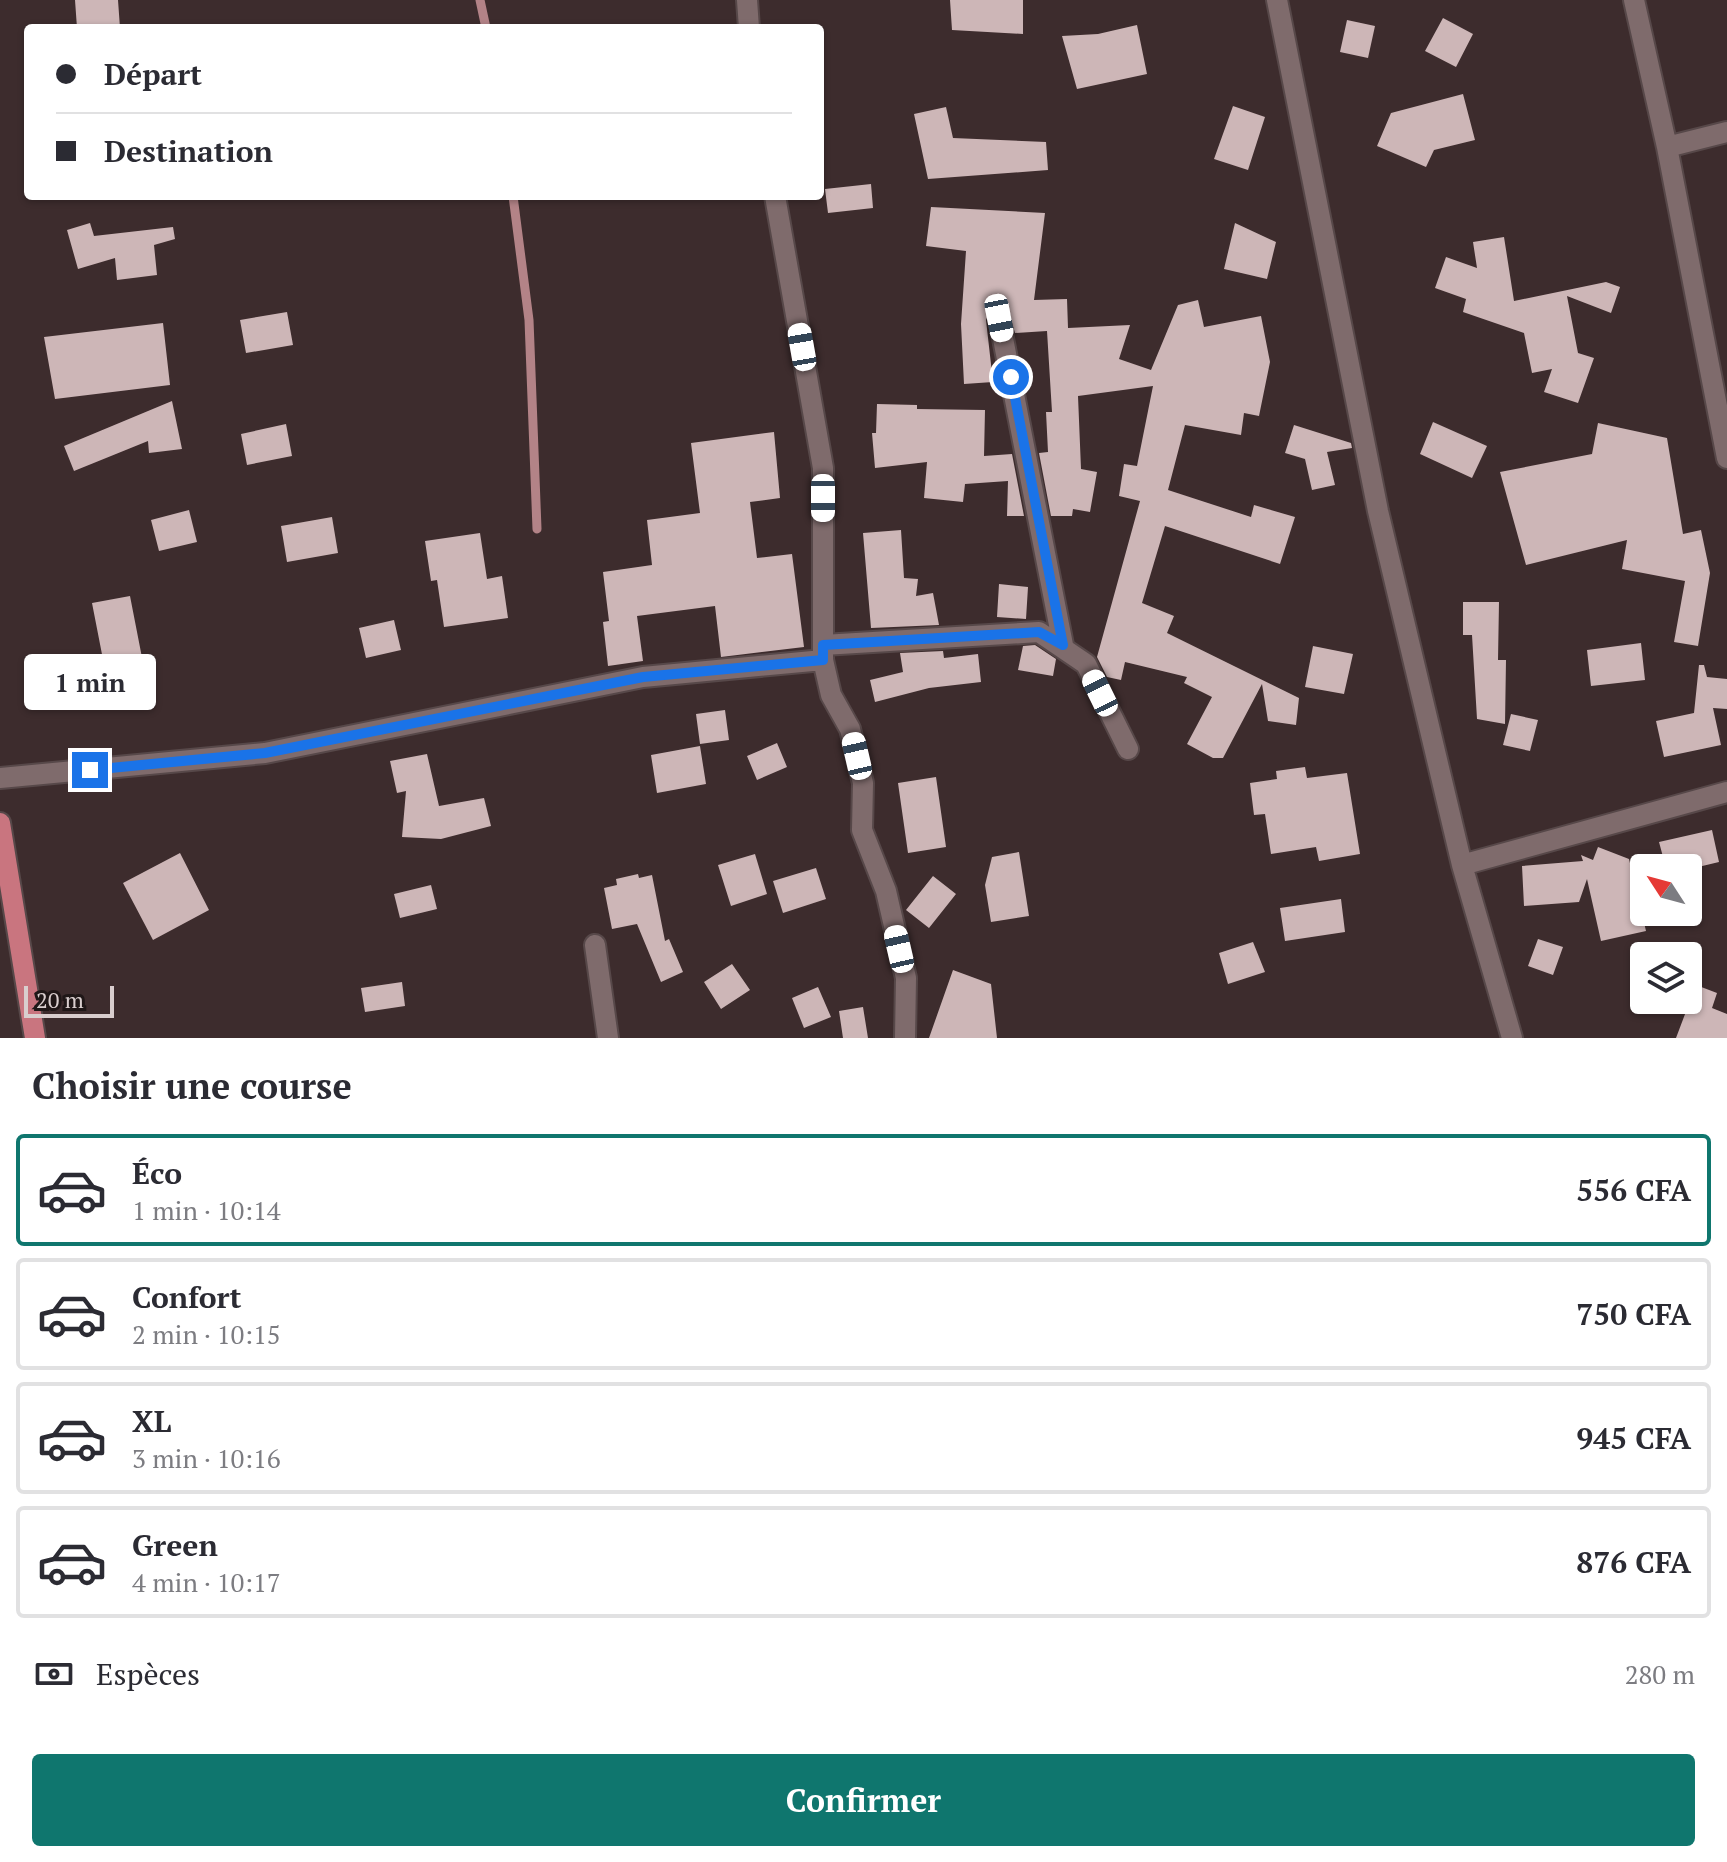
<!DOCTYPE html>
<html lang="fr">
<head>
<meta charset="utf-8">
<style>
  :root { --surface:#fff; --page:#f7f7f7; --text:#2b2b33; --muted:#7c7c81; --line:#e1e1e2; --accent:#0f766e }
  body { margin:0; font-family:"PT Serif",serif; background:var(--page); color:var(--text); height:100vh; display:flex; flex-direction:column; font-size:30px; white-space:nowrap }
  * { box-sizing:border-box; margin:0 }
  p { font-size:26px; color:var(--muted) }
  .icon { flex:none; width:44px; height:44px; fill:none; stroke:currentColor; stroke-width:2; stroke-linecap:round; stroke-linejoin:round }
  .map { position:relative; height:1038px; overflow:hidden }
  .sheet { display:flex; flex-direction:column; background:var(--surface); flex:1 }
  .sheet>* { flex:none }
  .banner { position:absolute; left:24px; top:24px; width:800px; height:176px; border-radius:8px; box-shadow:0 2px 6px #0004; display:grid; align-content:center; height:176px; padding:0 32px; background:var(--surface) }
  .needle { width:52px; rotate:306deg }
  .controls { position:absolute; left:1630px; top:854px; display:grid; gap:16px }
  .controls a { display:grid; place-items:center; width:72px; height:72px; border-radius:8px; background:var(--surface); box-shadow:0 2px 6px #0004; font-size:40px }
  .scale { position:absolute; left:24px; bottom:20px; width:90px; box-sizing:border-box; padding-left:8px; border:4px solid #d9cece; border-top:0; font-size:22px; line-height:28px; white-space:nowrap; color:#d9cece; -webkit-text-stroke:6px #1f1717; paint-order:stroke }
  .end { position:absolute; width:36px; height:36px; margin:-18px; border:10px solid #1a73e8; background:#fff; box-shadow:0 0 0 4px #fff }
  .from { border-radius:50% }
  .bubble { position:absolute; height:56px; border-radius:8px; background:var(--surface); box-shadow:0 2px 6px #0004; font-size:26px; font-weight:800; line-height:56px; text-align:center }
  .car { position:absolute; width:24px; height:48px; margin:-24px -12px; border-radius:10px; box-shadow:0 0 6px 2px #0007; background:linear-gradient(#fff 24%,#345 0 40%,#fff 0 76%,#345 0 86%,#fff 0) }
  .banner b { display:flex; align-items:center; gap:28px; height:76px; font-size:30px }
  .banner b+b { border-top:2px solid var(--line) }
  .banner i { width:20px; height:20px; background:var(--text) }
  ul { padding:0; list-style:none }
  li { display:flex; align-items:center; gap:24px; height:112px; margin:0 16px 12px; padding:0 16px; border:4px solid var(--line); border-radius:8px }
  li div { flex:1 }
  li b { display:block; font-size:30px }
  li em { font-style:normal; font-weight:800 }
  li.on { border-color:var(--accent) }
  li>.icon { width:72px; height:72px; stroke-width:1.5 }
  h2 { padding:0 32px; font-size:36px; line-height:96px }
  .pay { display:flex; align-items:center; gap:20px; height:88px; padding:0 32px; font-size:30px }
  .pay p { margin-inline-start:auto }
  .cta { display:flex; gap:16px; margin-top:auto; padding:16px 32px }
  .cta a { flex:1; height:92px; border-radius:8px; background:var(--accent); color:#fff; font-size:32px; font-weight:800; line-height:92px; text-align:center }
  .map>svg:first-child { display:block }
</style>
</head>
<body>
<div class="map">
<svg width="1727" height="1038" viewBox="0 0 1727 1038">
  <rect width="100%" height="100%" fill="#3d2c2d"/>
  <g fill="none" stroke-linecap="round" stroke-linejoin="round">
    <path stroke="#b38387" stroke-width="9" d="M 480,0 L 486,28
      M 513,196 L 529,320 L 537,529"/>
  </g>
  <path fill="#cdb6b7" d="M 75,0 L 118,0 L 120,28 L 77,28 Z
    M 950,0 L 1023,0 L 1023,34 L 952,30 Z
    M 1443,18 L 1473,34 L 1456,67 L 1425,51 Z
    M 1347,20 L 1375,26 L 1368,58 L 1340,52 Z
    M 1137,25 L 1147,74 L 1077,89 L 1062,36 L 1098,34 Z
    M 1463,94 L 1475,140 L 1434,150 L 1426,167 L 1377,146 L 1391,113 Z
    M 1233,106 L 1265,117 L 1248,170 L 1214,159 Z
    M 946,107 L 953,138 L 1046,142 L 1048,170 L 928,179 L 914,114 Z
    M 871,184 L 873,208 L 828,213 L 825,189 Z
    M 931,207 L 1045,213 L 1034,300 L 1067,299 L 1068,328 L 1130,325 L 1119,359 L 1151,370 L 1178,305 L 1198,300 L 1204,327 L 1261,316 L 1270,362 L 1259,416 L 1244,413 L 1241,435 L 1185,425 L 1168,490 L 1251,517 L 1254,505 L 1295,517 L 1280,564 L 1165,526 L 1142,603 L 1174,616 L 1167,633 L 1299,698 L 1296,725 L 1268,721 L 1262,684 L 1223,758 L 1213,758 L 1187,744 L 1212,697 L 1184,683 L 1187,677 L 1125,662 L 1121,680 L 1107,677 L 1097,657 L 1140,501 L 1119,496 L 1124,464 L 1137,466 L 1153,386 L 1078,396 L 1081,469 L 1097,472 L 1090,512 L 1073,509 L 1072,516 L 1051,516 L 1039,453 L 1048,452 L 1046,412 L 1052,412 L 1047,331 L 1015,333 L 1008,309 L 1002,306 L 991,308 L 986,320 L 993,382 L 964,384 L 961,324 L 966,251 L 926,246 Z
    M 90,223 L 94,236 L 173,227 L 175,239 L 154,245 L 157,275 L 117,280 L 115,258 L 78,269 L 67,230 Z
    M 1235,223 L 1276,242 L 1267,279 L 1224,269 Z
    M 1504,237 L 1514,301 L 1606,282 L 1620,287 L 1611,313 L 1567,296 L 1578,353 L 1594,358 L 1578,403 L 1544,392 L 1552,369 L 1532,373 L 1524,333 L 1463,312 L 1466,299 L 1435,288 L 1446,257 L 1477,268 L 1473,242 Z
    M 287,312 L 293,345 L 246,353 L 240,320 Z
    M 163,323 L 170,385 L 55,399 L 44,337 Z
    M 172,401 L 182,449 L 149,453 L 148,441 L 74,471 L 64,446 Z
    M 877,404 L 917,405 L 917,409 L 985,410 L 984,456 L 1012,454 L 1024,516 L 1007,516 L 1008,481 L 965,484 L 963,502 L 924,498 L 927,462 L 875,468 L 872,433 L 876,433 Z
    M 1433,422 L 1487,446 L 1472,478 L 1420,454 Z
    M 1598,423 L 1667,438 L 1683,534 L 1701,530 L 1710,573 L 1698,646 L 1674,642 L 1685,581 L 1622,569 L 1627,540 L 1526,565 L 1500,472 L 1592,454 Z
    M 286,424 L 292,456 L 247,465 L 241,434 Z
    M 1294,425 L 1351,443 L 1352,448 L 1327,452 L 1335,485 L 1312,490 L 1305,459 L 1285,453 Z
    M 774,432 L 780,498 L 750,502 L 757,558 L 792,554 L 804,647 L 721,657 L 715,606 L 637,616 L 643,661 L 608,666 L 603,622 L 609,621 L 603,572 L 652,565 L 647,520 L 700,513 L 691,443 Z
    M 189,510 L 197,542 L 159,551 L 151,520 Z
    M 332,517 L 338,553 L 287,562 L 281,526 Z
    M 901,530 L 904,578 L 918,579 L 916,596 L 933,593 L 939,625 L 871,628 L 863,533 Z
    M 480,533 L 487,579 L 502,576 L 508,618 L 444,627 L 437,580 L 431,581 L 425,541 Z
    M 999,584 L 1028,587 L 1026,619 L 997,617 Z
    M 130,596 L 145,673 L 107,680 L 92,603 Z
    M 1463,602 L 1499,602 L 1498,660 L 1506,660 L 1505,724 L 1477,719 L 1472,635 L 1463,635 Z
    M 394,620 L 401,650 L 366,658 L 359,628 Z
    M 1641,643 L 1645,680 L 1591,686 L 1587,650 Z
    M 1035,645 L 1056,659 L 1053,676 L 1018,670 L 1023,646 Z
    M 1313,646 L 1353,654 L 1344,694 L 1305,687 Z
    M 943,651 L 944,658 L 978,654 L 981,682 L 929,688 L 875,702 L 870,680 L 903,672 L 900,653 Z
    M 1699,665 L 1704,665 L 1707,677 L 1727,679 L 1727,709 L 1713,708 L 1721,745 L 1664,757 L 1656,721 L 1694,713 Z
    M 725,710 L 729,740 L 700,744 L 696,714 Z
    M 1511,714 L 1538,720 L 1530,751 L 1503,745 Z
    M 777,743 L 787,767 L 757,780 L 747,756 Z
    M 700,746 L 706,784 L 657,793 L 651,755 Z
    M 427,754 L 439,806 L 484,798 L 491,826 L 441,839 L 402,837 L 406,791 L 397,793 L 390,761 Z
    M 1305,767 L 1307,778 L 1347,773 L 1360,854 L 1319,861 L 1316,847 L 1271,854 L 1265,814 L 1254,815 L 1250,783 L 1277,779 L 1276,771 Z
    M 936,777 L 946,847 L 908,853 L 898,783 Z
    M 1712,830 L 1719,862 L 1694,868 L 1666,868 L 1659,842 Z
    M 1598,847 L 1629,859 L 1646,931 L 1601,941 L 1587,879 L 1579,902 L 1524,906 L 1522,866 L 1583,861 L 1581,855 L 1593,860 Z
    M 1019,852 L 1029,916 L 991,922 L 985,885 L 992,857 Z
    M 180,853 L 209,910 L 153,940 L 123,883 Z
    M 755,854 L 767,894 L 731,906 L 718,865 Z
    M 816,868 L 826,899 L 783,913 L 773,881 Z
    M 638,874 L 639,878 L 652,875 L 665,941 L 669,939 L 683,972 L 661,982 L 637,924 L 612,929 L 604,888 L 617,885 L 616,879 Z
    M 933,876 L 956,894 L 929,928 L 906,910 Z
    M 431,885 L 437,909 L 400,918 L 394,894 Z
    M 1341,899 L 1345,932 L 1285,941 L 1280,908 Z
    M 1538,939 L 1563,947 L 1553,975 L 1528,966 Z
    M 1253,942 L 1265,972 L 1228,984 L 1219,953 Z
    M 732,964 L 750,990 L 721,1009 L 704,982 Z
    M 953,970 L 991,984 L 997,1038 L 929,1038 Z
    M 402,982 L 405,1006 L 365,1012 L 361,988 Z
    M 1696,985 L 1717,993 L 1712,1008 L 1727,1014 L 1727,1038 L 1676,1038 Z
    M 818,987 L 831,1017 L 804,1028 L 792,998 Z
    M 863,1007 L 868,1038 L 843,1038 L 839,1011 Z"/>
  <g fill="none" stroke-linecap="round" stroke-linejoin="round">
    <defs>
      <path id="minor" d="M 747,0 L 749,28
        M 1277,0 L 1378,511 L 1462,865 L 1512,1038
        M 1634,0 L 1667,147 L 1727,458
        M 1667,147 L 1727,132
        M 775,196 L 823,468 L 823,660
        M 999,318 L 1063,645
        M 823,645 L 1039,632 L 1086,664 L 1128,749
        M 0,778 L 265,753 L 643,677 L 823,660 L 831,695 L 850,729 L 863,783 L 862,830 L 886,891 L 906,978 L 905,1038
        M 1462,865 L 1727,792
        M 595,945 L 608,1038"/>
      <path id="major" d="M 0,823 L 35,1038"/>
    </defs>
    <use href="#minor" stroke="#574849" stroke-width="24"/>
    <use href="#major" stroke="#574849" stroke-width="24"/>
    <use href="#minor" stroke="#7f6b6c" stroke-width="20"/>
    <use href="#major" stroke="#c9757f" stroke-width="20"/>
  </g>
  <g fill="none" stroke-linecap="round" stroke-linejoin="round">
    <path stroke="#1a73e8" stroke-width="10" d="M 90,770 L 265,753 L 643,677 L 823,660 L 823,645 L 1039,632 L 1063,645 L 1011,377"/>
  </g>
</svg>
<div class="controls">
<a><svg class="needle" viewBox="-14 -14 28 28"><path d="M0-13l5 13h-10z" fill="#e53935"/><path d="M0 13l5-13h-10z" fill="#7c7c81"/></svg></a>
<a><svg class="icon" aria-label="layers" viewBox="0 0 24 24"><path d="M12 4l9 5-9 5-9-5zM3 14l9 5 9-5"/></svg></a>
</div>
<div class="scale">20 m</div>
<i class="end from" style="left:1011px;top:377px"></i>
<i class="end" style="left:90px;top:770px"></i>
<div class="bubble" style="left:24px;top:654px;width:132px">1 min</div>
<i class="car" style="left:999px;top:318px;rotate:169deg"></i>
<i class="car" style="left:802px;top:347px;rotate:350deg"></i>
<i class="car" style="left:823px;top:498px;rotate:180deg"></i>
<i class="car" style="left:1100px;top:693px;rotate:334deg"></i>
<i class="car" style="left:857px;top:756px;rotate:347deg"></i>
<i class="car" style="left:899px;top:949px;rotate:347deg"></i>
<div class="banner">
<b><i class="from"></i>Départ</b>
<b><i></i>Destination</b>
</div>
</div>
<section class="sheet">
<h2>Choisir une course</h2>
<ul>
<li class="on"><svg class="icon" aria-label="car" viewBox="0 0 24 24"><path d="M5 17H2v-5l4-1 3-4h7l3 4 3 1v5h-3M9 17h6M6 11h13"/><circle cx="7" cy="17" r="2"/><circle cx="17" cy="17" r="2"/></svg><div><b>Éco</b><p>1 min · 10:14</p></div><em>556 CFA</em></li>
<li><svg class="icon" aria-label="car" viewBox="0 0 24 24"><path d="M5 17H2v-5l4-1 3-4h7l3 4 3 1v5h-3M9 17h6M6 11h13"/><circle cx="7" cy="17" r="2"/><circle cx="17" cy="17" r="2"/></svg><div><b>Confort</b><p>2 min · 10:15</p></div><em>750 CFA</em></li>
<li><svg class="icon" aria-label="car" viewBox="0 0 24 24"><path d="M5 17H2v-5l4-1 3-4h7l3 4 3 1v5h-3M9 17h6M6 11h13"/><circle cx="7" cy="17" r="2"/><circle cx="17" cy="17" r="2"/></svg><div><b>XL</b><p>3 min · 10:16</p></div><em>945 CFA</em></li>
<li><svg class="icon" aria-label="car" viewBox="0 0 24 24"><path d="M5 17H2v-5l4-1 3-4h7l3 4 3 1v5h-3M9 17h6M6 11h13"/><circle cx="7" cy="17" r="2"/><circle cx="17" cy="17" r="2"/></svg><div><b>Green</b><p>4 min · 10:17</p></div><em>876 CFA</em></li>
</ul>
<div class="pay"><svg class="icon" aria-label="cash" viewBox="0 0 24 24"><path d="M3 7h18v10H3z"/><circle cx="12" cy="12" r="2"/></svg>Espèces<p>280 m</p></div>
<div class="cta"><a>Confirmer</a></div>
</section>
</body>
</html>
